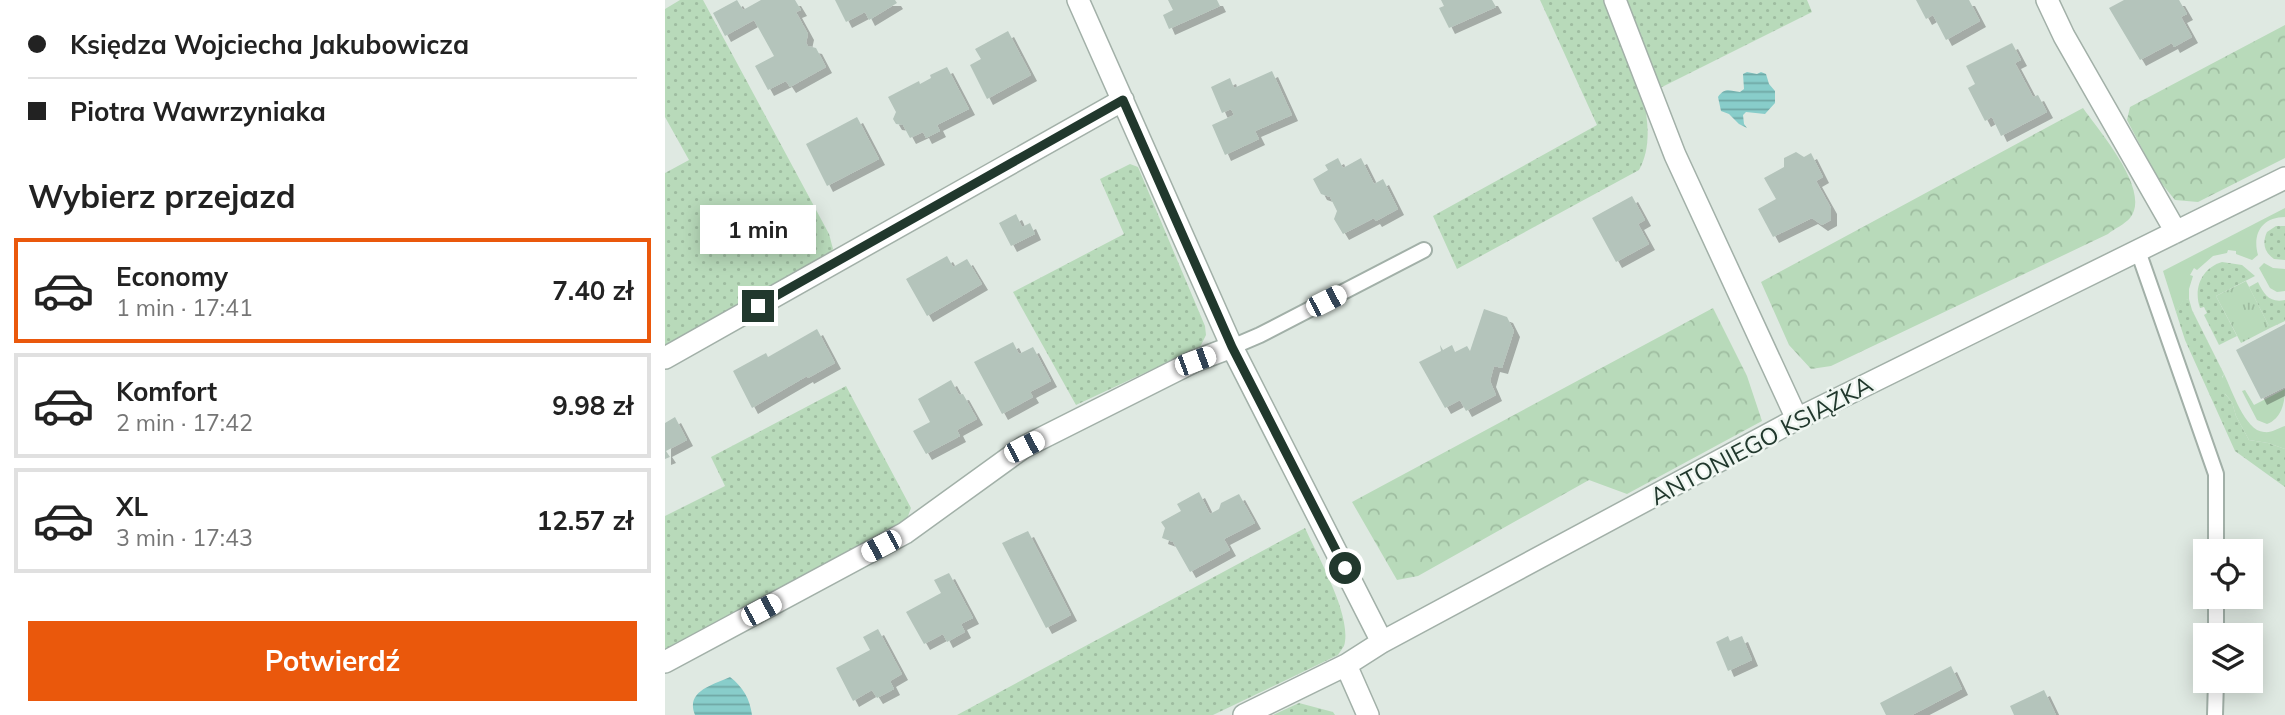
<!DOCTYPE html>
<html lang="pl">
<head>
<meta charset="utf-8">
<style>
  :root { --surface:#fff; --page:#f2f2f2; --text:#222; --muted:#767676; --line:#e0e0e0; --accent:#ea580c }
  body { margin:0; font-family:Mulish,sans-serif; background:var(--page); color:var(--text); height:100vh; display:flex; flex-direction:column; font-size:26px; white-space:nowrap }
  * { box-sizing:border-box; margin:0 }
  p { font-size:23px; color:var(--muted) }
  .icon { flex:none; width:38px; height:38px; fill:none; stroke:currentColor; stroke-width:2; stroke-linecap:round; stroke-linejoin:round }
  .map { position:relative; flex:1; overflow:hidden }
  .sheet { display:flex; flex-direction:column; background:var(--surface); width:665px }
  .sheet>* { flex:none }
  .banner { display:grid; align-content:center; height:154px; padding:0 28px; background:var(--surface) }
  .tools { position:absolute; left:1528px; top:539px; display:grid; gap:14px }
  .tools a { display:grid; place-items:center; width:70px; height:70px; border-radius:0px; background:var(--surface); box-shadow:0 4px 18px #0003; font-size:35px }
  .end { position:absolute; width:32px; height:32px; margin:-16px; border:9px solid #21382d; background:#fff; box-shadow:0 0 0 4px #fff }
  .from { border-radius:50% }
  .bubble { position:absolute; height:49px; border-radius:0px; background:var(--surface); box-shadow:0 4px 18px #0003; font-size:23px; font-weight:700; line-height:49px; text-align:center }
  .car { position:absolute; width:21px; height:42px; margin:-21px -10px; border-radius:9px; box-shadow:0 0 5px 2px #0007; background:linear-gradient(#fff 24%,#345 0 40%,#fff 0 76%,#345 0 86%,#fff 0) }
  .banner b { display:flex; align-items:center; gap:24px; height:66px; font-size:26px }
  .banner b+b { border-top:2px solid var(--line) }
  .banner i { width:18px; height:18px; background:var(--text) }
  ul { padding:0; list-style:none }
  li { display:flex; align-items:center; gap:21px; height:105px; margin:0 14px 10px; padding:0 14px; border:4px solid var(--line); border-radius:0px }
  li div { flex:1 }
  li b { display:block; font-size:26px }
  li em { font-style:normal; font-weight:700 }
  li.current { border-color:var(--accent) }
  li>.icon { width:63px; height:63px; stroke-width:1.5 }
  h2 { padding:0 28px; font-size:32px; line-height:84px }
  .button { display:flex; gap:14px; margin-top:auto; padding:14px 28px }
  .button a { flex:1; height:80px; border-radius:0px; background:var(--accent); color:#fff; font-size:28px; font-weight:700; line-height:80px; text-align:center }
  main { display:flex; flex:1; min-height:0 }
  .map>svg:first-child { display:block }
</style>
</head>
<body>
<main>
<section class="sheet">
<div class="banner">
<b><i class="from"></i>Księdza Wojciecha Jakubowicza</b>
<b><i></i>Piotra Wawrzyniaka</b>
</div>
<h2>Wybierz przejazd</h2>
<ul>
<li class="current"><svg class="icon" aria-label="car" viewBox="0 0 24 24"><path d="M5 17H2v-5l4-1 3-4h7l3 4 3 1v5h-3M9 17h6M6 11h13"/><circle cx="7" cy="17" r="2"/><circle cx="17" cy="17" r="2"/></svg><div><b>Economy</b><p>1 min · 17:41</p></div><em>7.40 zł</em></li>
<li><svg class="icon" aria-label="car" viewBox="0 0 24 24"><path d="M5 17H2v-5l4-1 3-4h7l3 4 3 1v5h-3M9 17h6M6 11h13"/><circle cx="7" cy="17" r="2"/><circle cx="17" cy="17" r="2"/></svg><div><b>Komfort</b><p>2 min · 17:42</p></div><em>9.98 zł</em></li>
<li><svg class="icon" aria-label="car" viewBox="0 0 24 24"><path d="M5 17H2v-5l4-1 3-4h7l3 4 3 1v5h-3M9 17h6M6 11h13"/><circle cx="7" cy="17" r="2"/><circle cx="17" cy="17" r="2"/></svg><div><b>XL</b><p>3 min · 17:43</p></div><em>12.57 zł</em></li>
</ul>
<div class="button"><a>Potwierdź</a></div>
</section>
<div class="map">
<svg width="1620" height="715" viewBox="0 0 1620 715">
  <defs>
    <pattern id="grass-dots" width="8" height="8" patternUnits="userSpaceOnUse" patternTransform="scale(1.75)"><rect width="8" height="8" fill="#b8daba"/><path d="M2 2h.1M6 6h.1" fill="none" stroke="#9ebca0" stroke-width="1.8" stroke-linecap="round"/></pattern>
    <pattern id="forest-crowns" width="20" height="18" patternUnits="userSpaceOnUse" patternTransform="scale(1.75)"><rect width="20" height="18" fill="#b8daba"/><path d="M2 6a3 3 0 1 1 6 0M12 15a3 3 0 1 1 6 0" fill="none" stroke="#9ebca0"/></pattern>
    <pattern id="park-tufts" width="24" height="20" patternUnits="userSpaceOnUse" patternTransform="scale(1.75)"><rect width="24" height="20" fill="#b8daba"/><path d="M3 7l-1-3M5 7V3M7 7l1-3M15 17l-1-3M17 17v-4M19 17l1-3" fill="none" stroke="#9ebca0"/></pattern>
    <pattern id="water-rules" width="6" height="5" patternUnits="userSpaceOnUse" patternTransform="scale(1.75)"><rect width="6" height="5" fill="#88cdca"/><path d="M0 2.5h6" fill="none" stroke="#6fa7a4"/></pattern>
    <filter id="shadow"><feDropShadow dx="6" dy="6" stdDeviation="0" flood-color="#0004"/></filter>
  </defs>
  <rect width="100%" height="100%" fill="#dfe9e2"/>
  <path fill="url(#grass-dots)" d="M 15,0 L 38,0 L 164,234 L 168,249 L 156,264 L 0,347 L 0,173 L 24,160 L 0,117 L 0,9 Z
    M 875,0 L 942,0 C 961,45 1000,124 974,170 L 792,269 L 768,216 L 932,125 Z
    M 959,0 L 1142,0 L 1147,12 L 995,88 Z
    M 465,164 L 473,167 L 540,326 L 541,335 L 535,347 L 411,405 L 348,292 L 459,234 L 435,179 Z
    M 1611,226 L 1620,226 L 1620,260 L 1609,259 C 1599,252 1597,243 1602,232 Z
    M 1557,262 L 1577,265 L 1590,276 L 1551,296 L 1572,336 L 1554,345 L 1539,315 L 1542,313 L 1539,307 L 1535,308 C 1528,288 1537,268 1557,262 Z
    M 1593,282 C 1599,295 1605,303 1620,300 L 1620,321 L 1605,328 L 1584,287 Z
    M 1524,299 L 1527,310 L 1559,374 L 1557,377 L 1560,394 L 1567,402 L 1571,416 L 1584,440 L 1603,443 L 1620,449 L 1620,487 L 1570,451 L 1520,340 L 1511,312 L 1518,300 Z
    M 181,386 L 246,508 L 242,519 L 23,638 L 0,649 L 0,516 L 60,486 L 46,457 Z
    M 640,528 C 652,555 688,617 679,646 C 677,649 675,652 673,655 L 548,715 L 292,715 Z
    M 634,703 L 668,712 L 670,715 L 608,715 Z"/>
  <path fill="url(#forest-crowns)" d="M 1620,25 L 1620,158 L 1533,202 L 1510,200 L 1493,179 L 1462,120 L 1465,107 Z
    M 1418,108 C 1434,131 1487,191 1465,218 C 1460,224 1449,229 1443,234 L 1166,366 L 1146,369 L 1124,345 L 1096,282 Z
    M 1048,308 L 1082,376 L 1097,421 L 962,494 L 924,480 L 753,576 L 732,580 L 687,502 Z"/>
  <path fill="url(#park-tufts)" d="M 1581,281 L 1605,328 L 1576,343 L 1551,296 Z"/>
  <path fill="#b8daba" d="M 1620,208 L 1620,217 C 1597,217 1587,234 1593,255 L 1587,260 L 1571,254 L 1571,251 L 1563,250 L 1562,253 L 1548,256 L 1532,270 L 1529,268 L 1525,275 L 1528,276 L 1524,289 L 1524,299 L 1518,301 L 1511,312 L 1498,271 Z
    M 1599,263 L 1608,268 L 1620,269 L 1620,291 L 1612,292 L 1605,288 L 1594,268 Z
    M 1559,374 C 1567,390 1580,431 1599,432 C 1607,433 1613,428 1620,426 L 1620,449 L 1603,443 L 1584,440 L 1571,416 L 1567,402 L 1556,389 L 1555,382 Z
    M 1620,389 C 1620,403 1616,419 1602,424 L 1592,420 L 1577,391 L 1580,390 L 1589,405 Z"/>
  <path fill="url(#water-rules)" d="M 1082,72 L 1092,74 L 1096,72 L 1101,74 L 1104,84 L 1110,91 L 1110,103 L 1100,114 L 1081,112 L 1078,115 L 1079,124 L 1082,128 L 1074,124 L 1064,114 L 1056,111 L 1053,97 C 1060,87 1065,91 1075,92 L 1079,89 L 1078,74 Z
    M 65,677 C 78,687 85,699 87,715 L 30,715 C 20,691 48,685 65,677 Z"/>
  <path fill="#b4c4bb" filter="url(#shadow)" d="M 72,0 L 78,10 L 96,0 L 130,0 L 136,10 L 131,12 L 143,34 L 141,43 L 143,46 L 151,48 L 161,67 L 125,87 L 121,81 L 103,90 L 90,66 L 109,56 L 89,20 L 60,36 L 48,13 Z
    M 170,0 L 230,0 L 232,3 L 204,20 L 200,12 L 181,22 Z
    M 503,0 L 552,0 L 555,6 L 504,29 L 498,15 L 508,10 Z
    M 776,0 L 827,0 L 831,7 L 784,28 L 774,8 L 779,6 Z
    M 1251,0 L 1304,0 L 1315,21 L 1281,40 L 1268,15 L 1261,19 Z
    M 1459,0 L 1514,0 L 1522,14 L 1516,17 L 1527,37 L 1509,47 L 1507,43 L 1475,60 L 1444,8 Z
    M 343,31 L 366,75 L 322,99 L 305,65 L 316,59 L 310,49 Z
    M 1347,43 L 1356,60 L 1350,63 L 1368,97 L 1373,95 L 1382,112 L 1336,136 L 1327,117 L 1320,121 L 1303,88 L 1310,84 L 1301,66 Z
    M 282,67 L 304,109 L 272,125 L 275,131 L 261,138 L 258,132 L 245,138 L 238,125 L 231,124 L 228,119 L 231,112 L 223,97 L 254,81 L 255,84 L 266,78 L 265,75 Z
    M 607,71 L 627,115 L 590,131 L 594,139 L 560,155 L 547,125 L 569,115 L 566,109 L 557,113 L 546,87 L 565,78 L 569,88 Z
    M 192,117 L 214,159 L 162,186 L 141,144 Z
    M 1131,152 L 1139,157 L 1146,153 L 1158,177 L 1151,181 L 1166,208 L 1166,220 L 1157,225 L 1147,218 L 1108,237 L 1093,209 L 1111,199 L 1099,178 L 1119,167 L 1119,158 Z
    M 673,158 L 678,168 L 696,158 L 709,184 L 718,179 L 733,209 L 711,221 L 709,218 L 678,234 L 669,219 L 672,211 L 665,197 L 656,194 L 648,179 L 663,170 L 660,165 Z
    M 967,196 L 980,220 L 973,224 L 984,244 L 951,262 L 927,218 Z
    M 351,214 L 357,227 L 365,223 L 370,234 L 346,246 L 334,223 Z
    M 282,256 L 288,267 L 302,259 L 317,284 L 262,316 L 241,279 Z
    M 819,309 L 842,317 L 849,331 L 837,368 L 829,366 L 825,381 L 831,395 L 801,411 L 795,400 L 780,408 L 754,362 L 776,351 L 775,345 L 778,350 L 787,345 L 790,352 L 802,346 L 805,351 Z
    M 1620,324 L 1620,387 L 1596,399 L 1571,350 Z
    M 152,329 L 170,363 L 143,378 L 142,376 L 87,408 L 68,371 L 101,353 L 103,357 Z
    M 348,342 L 354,354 L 368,347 L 386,381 L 365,392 L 368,397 L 337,414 L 309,362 Z
    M 286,380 L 294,395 L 298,394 L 312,419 L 292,430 L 295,436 L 261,454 L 248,431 L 265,422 L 253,399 Z
    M 10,417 L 22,440 L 1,451 L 5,457 L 0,459 L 0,423 Z
    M 534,492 L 545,514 L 554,509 L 556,503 L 574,494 L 590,523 L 559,539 L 565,550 L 525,572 L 508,542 L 497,538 L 500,528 L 496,522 L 516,511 L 512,504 Z
    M 363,531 L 406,615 L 381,628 L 337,543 Z
    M 284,573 L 308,618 L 296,624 L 300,632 L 282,642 L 278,634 L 259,644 L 241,612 L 276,593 L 269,580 Z
    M 213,629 L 237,674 L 225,681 L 229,689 L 212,698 L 207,690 L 188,701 L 171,668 L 205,650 L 198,637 Z
    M 1063,636 L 1065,641 L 1077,636 L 1087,660 L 1063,671 L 1051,642 Z
    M 1286,666 L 1297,689 L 1247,715 L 1221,715 L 1215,703 Z
    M 1379,690 L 1391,715 L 1349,715 L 1345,706 Z"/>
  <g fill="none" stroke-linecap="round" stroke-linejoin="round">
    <defs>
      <path id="service" d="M 1473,251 L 1551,474 L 1551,551
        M 567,347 L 595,335 L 759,250
        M 1551,635 L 1551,597
        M 1550,715 L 1551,681"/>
      <path id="minor" d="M 413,0 L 567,347 L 717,642
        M 950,0 L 1010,155 L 1132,419
        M 1382,0 L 1399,36 L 1511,232
        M 0,358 L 458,100
        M 0,662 L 240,533 L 359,447 L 530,361 L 567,347
        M 681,665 L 703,715
        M 579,715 L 681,665 L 717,642 L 1132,419 L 1620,178"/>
    </defs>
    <use href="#service" stroke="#a2b0a8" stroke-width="18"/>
    <use href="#minor" stroke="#a2b0a8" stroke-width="24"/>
    <use href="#service" stroke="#fff" stroke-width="14"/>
    <use href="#minor" stroke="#fff" stroke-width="21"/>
  </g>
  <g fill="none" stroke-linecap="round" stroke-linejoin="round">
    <path stroke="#21382d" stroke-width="9" d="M 93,306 L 458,100 L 567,347 L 680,568"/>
  </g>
  <g text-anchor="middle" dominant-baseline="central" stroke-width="5" stroke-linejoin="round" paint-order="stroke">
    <g font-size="24" fill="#21382d" stroke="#eff6f1">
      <text transform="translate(1096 440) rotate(-28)">ANTONIEGO KSIĄŻKA</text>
    </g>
  </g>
</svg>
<div class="tools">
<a><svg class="icon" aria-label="locate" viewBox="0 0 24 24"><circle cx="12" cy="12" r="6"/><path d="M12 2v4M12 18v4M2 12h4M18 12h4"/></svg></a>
<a><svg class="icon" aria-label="layers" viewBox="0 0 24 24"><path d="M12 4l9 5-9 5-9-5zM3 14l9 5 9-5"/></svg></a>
</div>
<i class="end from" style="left:680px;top:568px"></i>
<i class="end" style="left:93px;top:306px"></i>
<div class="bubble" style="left:35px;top:205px;width:116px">1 min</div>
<i class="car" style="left:661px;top:301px;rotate:63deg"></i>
<i class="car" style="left:530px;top:361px;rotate:70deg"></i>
<i class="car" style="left:359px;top:447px;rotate:63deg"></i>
<i class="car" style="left:216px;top:546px;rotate:242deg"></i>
<i class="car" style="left:96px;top:610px;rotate:62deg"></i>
</div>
</main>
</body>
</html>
